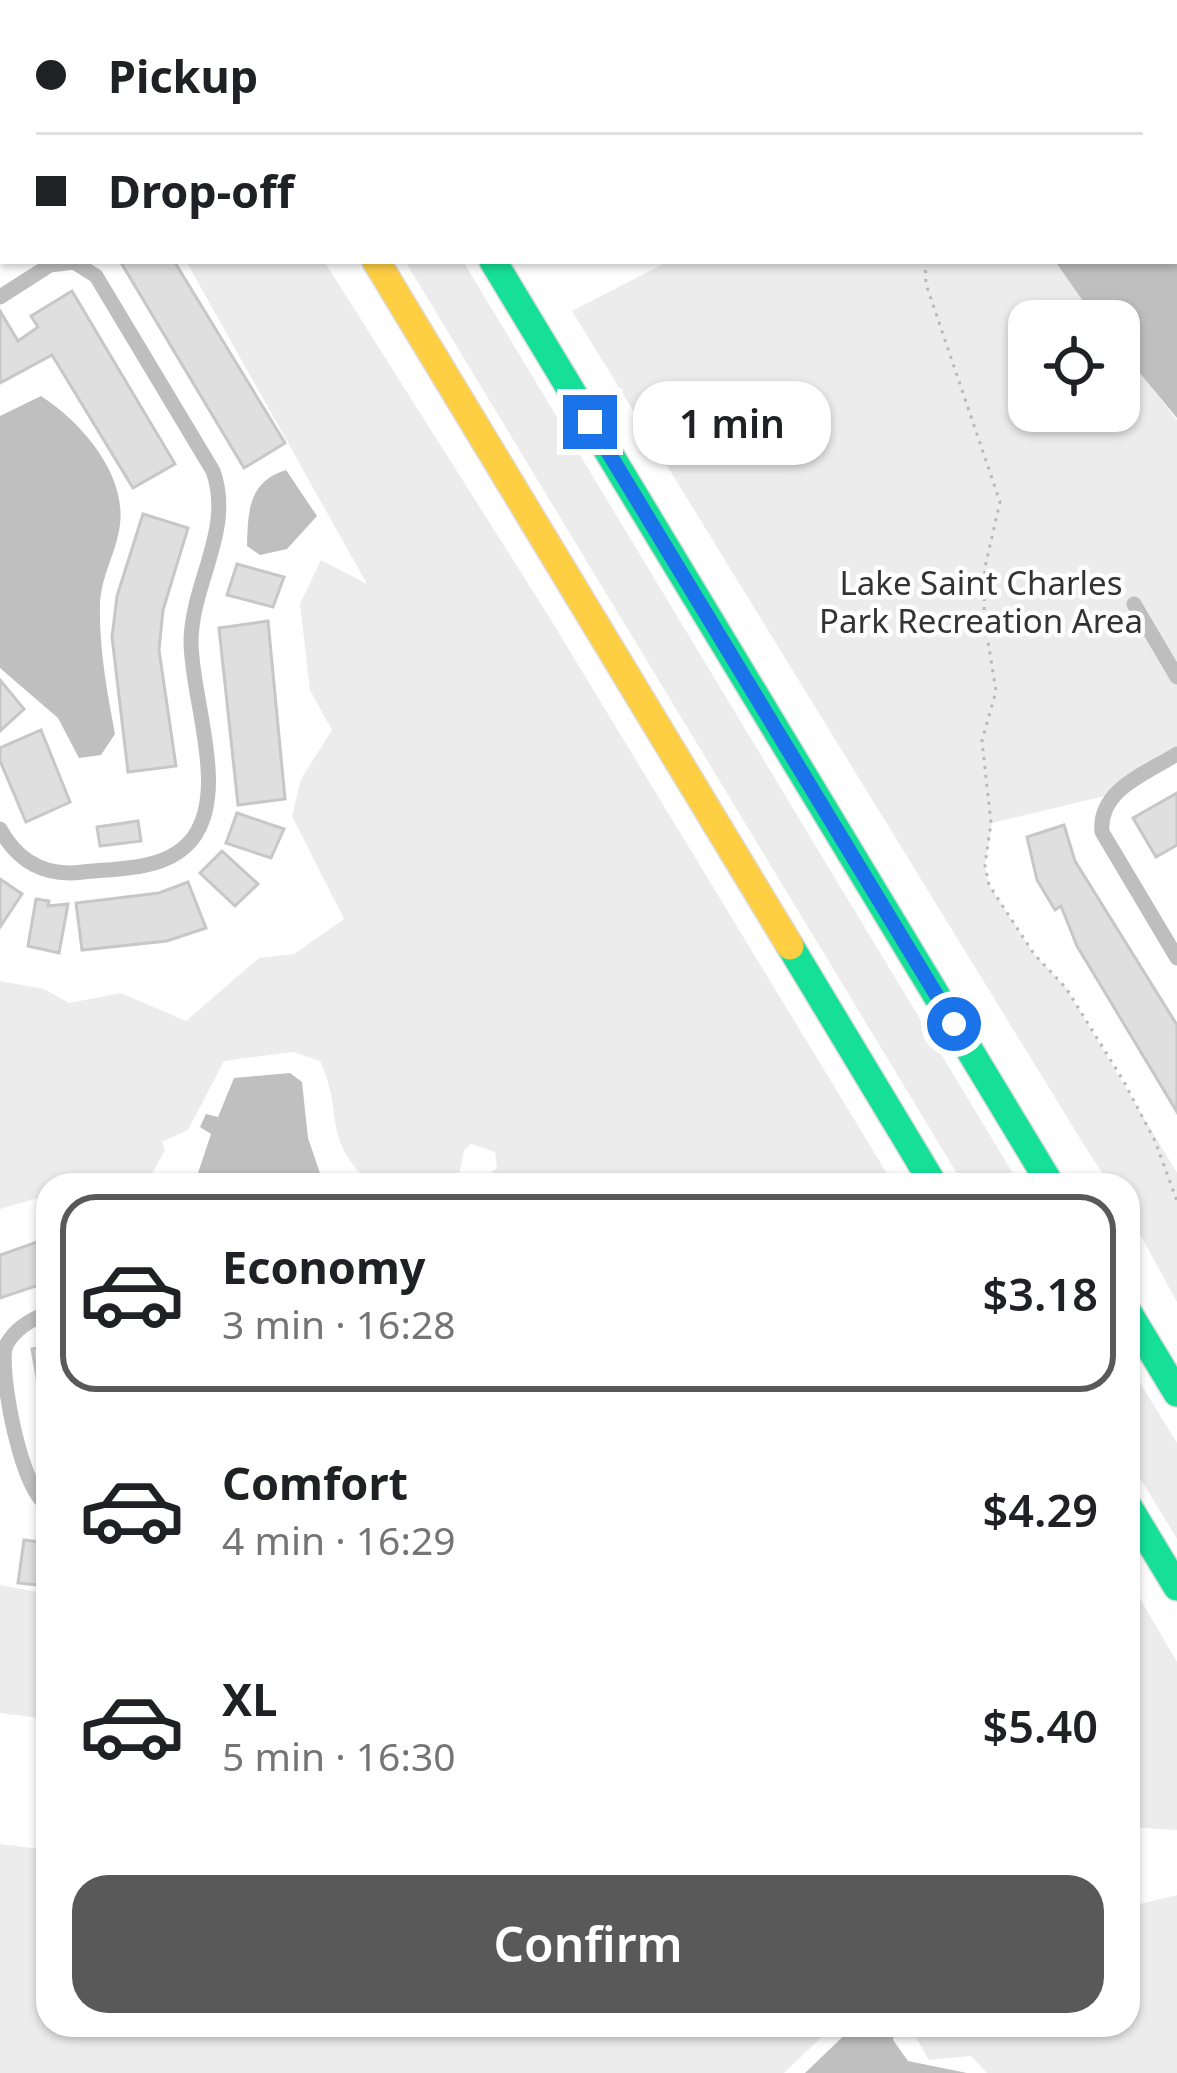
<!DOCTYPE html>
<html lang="en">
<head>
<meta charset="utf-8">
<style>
  :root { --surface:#fff; --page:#f6f6f6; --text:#202124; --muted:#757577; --line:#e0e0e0; --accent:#595959 }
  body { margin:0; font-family:"Noto Sans",sans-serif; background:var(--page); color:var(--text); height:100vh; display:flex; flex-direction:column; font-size:45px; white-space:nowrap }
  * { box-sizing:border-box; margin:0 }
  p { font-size:39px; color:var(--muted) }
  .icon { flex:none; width:66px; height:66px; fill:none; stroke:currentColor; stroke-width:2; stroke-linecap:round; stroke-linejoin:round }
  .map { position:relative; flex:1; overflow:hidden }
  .drawer { position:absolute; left:36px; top:1173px; width:1104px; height:864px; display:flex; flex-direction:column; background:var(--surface); border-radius:36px; box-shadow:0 3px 9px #0004 }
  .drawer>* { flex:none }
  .hud { position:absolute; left:0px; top:0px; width:1179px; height:264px; box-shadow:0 3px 9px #0004; display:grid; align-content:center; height:264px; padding:0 36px; background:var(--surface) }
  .buttons { position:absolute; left:1008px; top:300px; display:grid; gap:24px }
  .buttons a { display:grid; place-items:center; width:132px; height:132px; border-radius:24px; background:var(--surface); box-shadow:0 3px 9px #0004; font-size:60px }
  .end { position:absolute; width:54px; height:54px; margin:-27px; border:15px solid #1a73e8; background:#fff; box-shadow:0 0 0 6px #fff }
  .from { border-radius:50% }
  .bubble { position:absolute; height:84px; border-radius:36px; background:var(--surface); box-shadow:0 3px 9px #0004; font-size:39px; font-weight:600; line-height:84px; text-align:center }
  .hud b { display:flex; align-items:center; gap:42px; height:114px; font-size:45px }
  .hud b+b { border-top:3px solid var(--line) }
  .hud i { width:30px; height:30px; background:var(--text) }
  ul { padding:21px 0 0; list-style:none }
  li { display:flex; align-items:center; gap:36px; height:198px; margin:0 24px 18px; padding:0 12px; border:6px solid transparent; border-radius:36px }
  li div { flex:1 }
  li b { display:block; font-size:45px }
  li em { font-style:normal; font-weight:600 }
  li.current { border-color:var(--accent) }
  li>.icon { width:108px; height:108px; stroke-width:1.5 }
  .button { display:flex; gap:24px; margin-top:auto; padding:24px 36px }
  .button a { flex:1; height:138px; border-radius:36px; background:var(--accent); color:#fff; font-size:48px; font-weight:600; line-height:138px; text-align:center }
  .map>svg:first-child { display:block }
</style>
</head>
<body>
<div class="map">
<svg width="1177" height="2073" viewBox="0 0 1177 2073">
  <rect width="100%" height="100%" fill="#fff"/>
  <path fill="#ececec" d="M 186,261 L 324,261 L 546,612 L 894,1185 L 489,1185 L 486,1177 L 497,1168 L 495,1152 L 471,1144 L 464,1150 L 457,1185 L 373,1185 C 320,1139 345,1115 320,1061 L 293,1052 L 224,1061 L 188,1130 L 162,1142 L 165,1150 L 146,1185 L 48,1185 L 48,1195 L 0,1209 L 0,981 L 44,989 L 69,1003 L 121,993 L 186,1021 L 259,958 L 294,954 L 344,919 L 292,816 L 301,779 L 332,730 L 310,690 L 300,604 L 321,560 L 367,584 Z
    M 405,261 L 463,261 L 1020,1185 L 964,1185 Z
    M 669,261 L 1056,261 L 1098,321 L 1029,321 L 1029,411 L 1119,411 L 1119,346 L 1177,420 L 1177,754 L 1113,794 L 992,823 L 985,865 L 989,885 L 1034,954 L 1066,988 L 1177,1173 L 1177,1302 L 1128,1212 L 1128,1185 L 1110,1185 L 1086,1148 L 572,311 Z
    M 1128,1363 L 1177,1443 L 1177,1539 L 1128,1458 Z
    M 1128,1578 L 1177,1662 L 1177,1830 L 1128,1827 Z
    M 0,1585 L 48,1594 L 48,1719 L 0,1713 Z
    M 0,1844 L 48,1850 L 48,2025 L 834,2025 L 784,2073 L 0,2073 Z
    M 1177,1895 L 1177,2073 L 987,2073 L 971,2056 L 929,2060 L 909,2025 L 1128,2025 L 1128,1907 Z"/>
  <path fill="#bfbfbf" d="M 927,0 L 1177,0 L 1177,418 L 1119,348 L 1119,321 L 1097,321 L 1055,261 L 1176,261 L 1176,3 Z
    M 41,396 C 81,422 126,473 120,524 C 117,552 101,575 100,605 C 99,648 107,691 115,734 L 101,755 L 79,758 L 58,718 L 0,668 L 0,416 Z
    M 286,470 L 317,516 L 287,549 L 260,555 L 247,546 C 248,511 248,482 286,470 Z
    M 290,1073 L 302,1082 L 308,1138 L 324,1185 L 194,1185 L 211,1134 L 200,1127 L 206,1114 L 218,1117 L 234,1078 Z
    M 855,2025 L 894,2025 L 893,2040 L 908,2061 L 967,2073 L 805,2073 Z"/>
  <path fill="#dfdfdf" stroke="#c7c7c7" stroke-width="3" d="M 120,261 L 174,261 L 285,443 L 244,468 Z
    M 72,291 L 175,464 L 133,488 L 52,355 L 0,383 L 0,311 L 18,341 L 38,327 L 31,316 Z
    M 143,514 L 188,528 L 163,610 L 159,650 L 176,766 L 128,772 L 112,637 L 117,596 Z
    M 237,564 L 284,577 L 273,607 L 227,595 Z
    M 268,621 L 285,799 L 238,805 L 219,628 Z
    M 0,680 L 24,709 L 0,731 Z
    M 41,730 L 70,802 L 26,822 L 0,761 L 0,748 Z
    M 1177,793 L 1177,845 L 1156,857 L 1133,818 Z
    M 237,813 L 284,829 L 271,858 L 226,843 Z
    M 138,821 L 141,841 L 100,846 L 97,827 Z
    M 1064,825 L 1075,861 L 1177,1025 L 1177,1112 L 1077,946 L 1061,906 L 1055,910 L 1037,880 L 1027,837 Z
    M 222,851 L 258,884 L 235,906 L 200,873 Z
    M 0,879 L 22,894 L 0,927 Z
    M 188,882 L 206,928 L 167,941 L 82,950 L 76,903 L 159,893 Z
    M 36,899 L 49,901 L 48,906 L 68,904 L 59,953 L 28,946 Z
    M 48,1238 L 48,1282 L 0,1298 L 0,1255 Z
    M 48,1346 L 48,1399 L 41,1399 L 32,1349 Z
    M 24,1540 L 48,1543 L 48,1586 L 18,1583 Z"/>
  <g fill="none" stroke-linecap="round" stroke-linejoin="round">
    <defs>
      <path id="fast" d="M 493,261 L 1051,1185
        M 790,946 L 934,1185
        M 1128,1312 L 1177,1393
        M 1128,1506 L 1177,1587"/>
      <path id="slow" d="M 376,261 L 790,946"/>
      <path id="jam" d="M 218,0 L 220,3
        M 335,0 L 337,3"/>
    </defs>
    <use href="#fast" stroke="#dbdbdb" stroke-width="30"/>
    <use href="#slow" stroke="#dbdbdb" stroke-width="30"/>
    <use href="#jam" stroke="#dbdbdb" stroke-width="30"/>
    <path stroke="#b9b9b9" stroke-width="3" stroke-dasharray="3 6" stroke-linecap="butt" d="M 901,0 L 902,3
      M 925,261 L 926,284 L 1000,502 L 985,567 L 984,617 L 996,691 L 982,741 L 991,823 L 985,865 L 989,885 L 1034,954 L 1066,988 L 1123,1080 L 1155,1141 L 1177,1201"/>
    <path stroke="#bebebe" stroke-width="15" d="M 601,0 L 604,3
      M 786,0 L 787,3
      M 0,297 L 50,265 L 74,262 L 96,276 L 213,471 C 234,529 192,582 191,641 C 191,698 229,790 193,838 C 168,871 120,868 83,872 C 45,877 18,862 0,829
      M 1134,604 L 1177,677
      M 1177,754 C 1145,774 1098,790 1102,832 L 1177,958
      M 48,1314 C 31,1318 12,1331 5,1348 C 0,1377 21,1490 48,1506"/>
    <use href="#fast" stroke="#16e098" stroke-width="27"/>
    <use href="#slow" stroke="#ffcf43" stroke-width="27"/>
    <use href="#jam" stroke="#f24e42" stroke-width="27"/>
  </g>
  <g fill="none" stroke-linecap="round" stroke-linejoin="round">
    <path stroke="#1a73e8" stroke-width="15" d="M 590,422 L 954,1024"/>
  </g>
  <g text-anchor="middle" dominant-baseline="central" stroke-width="9" stroke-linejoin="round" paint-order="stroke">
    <g font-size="33" fill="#333" stroke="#fff">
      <text x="981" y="582">Lake Saint Charles<tspan x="981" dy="38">Park Recreation Area</tspan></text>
    </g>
  </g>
</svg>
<div class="buttons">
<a><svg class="icon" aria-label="locate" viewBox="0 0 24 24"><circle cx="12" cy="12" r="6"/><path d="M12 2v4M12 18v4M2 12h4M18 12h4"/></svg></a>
</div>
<i class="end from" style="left:954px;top:1024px"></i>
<i class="end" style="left:590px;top:422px"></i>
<div class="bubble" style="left:633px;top:381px;width:198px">1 min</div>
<div class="hud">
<b><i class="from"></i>Pickup</b>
<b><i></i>Drop-off</b>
</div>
<section class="drawer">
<ul>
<li class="current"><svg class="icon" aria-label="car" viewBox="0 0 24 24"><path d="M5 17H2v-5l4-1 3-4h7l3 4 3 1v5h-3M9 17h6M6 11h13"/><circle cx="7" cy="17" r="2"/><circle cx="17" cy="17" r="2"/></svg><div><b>Economy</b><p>3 min · 16:28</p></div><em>$3.18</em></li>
<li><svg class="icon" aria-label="car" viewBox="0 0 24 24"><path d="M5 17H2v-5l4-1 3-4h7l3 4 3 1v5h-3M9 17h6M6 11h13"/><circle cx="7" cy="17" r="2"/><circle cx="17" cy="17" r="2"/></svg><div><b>Comfort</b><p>4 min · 16:29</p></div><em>$4.29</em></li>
<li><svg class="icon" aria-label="car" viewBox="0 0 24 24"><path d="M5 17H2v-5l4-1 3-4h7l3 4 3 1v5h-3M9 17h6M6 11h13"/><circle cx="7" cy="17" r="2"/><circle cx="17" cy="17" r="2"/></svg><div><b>XL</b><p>5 min · 16:30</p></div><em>$5.40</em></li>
</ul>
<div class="button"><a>Confirm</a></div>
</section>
</div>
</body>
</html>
